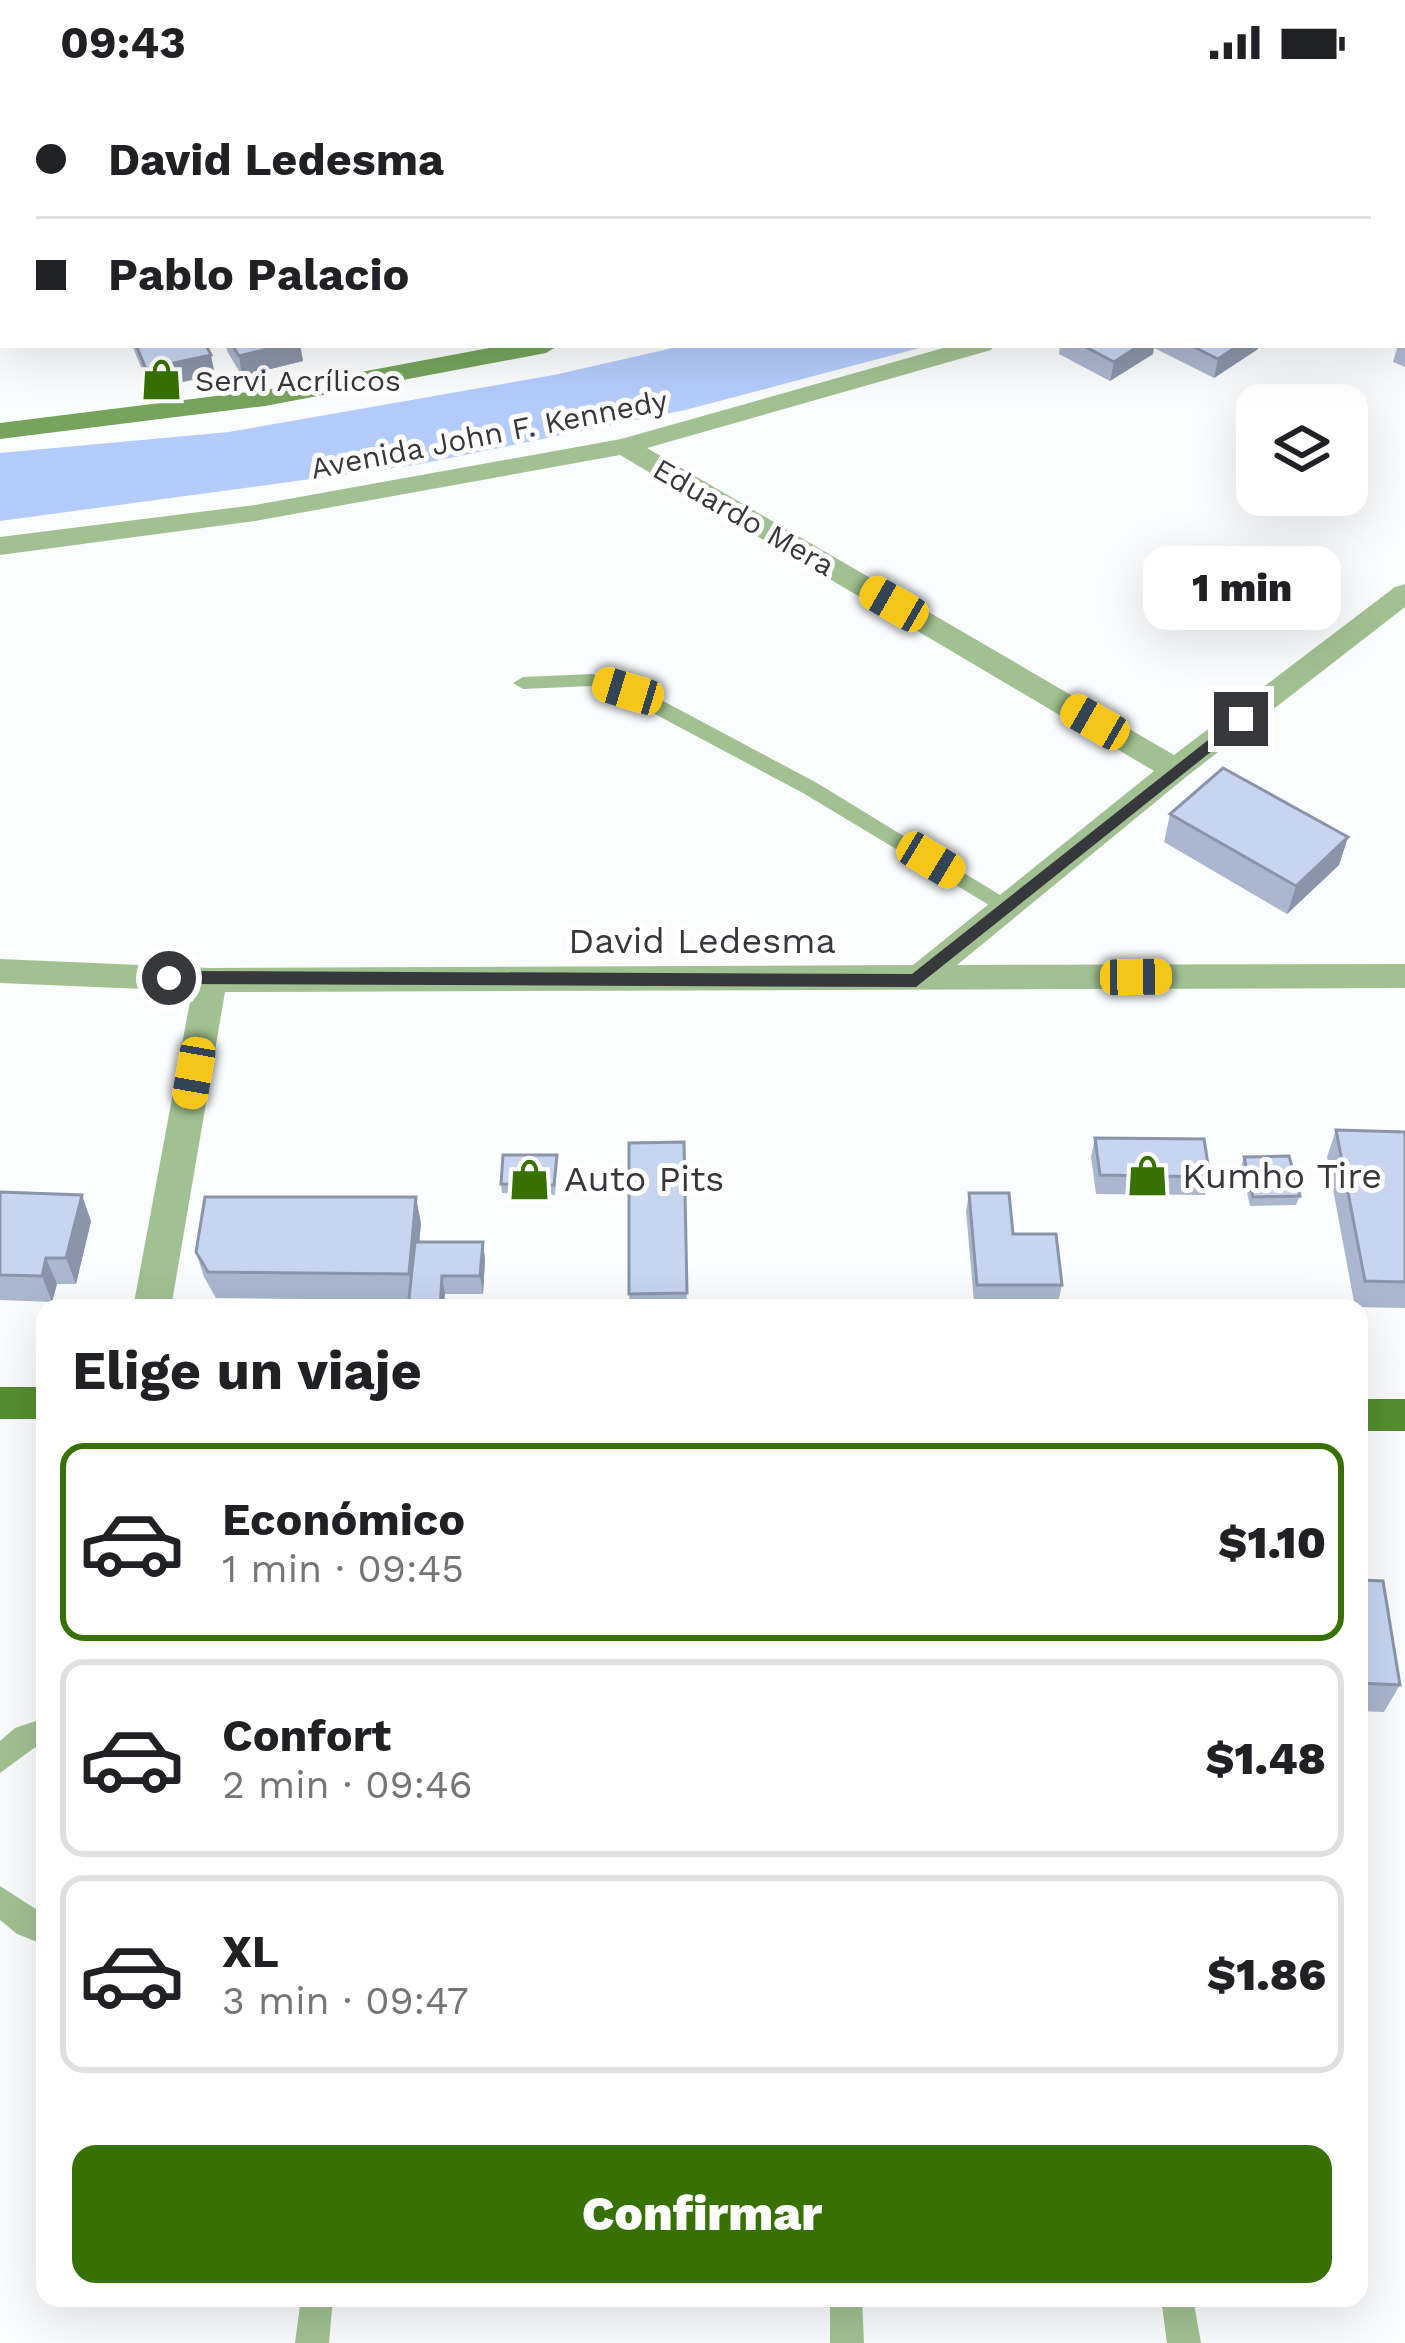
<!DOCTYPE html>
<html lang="es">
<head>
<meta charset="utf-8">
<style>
  :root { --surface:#fff; --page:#f2f2f2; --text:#202124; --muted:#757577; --line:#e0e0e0; --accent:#367101 }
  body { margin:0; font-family:"Work Sans",sans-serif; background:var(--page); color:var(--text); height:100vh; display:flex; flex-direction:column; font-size:45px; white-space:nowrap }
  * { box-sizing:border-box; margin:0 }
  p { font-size:39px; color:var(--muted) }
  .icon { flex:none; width:66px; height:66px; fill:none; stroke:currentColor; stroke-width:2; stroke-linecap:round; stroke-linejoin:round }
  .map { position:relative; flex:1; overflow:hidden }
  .panel { position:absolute; left:36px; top:1215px; width:1332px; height:1008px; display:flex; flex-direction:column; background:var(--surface); border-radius:24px; box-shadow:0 12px 48px #0002 }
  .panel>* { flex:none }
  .hud { position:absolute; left:0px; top:0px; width:1407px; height:264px; box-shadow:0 12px 48px #0002; display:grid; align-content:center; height:264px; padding:0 36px; background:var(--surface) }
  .fabs { position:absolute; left:1236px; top:300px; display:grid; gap:24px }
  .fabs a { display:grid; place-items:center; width:132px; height:132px; border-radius:24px; background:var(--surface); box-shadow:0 12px 48px #0002; font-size:60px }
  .end { position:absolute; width:54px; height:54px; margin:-27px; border:15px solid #36383c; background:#fff; box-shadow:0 0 0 6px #fff }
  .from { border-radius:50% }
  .bubble { position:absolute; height:84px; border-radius:24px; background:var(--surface); box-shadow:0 12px 48px #0002; font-size:39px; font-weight:800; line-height:84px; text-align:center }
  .car { position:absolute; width:36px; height:72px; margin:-36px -18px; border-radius:15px; box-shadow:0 0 9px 3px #0007; background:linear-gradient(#f5c518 24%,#345 0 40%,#f5c518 0 76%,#345 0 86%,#f5c518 0) }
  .hud b { display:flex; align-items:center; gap:42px; height:114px; font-size:45px }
  .hud b+b { border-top:3px solid var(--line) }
  .hud i { width:30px; height:30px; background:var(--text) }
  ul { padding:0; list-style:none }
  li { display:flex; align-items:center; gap:36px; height:198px; margin:0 24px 18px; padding:0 12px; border:6px solid var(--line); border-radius:24px }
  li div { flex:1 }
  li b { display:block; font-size:45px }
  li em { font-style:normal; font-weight:800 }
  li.current { border-color:var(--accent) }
  li>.icon { width:108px; height:108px; stroke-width:1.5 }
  h2 { padding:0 36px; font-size:54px; line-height:144px }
  .primary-button { display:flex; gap:24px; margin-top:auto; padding:24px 36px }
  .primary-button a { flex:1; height:138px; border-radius:24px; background:var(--accent); color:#fff; font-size:48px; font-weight:800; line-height:138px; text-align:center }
  .status { display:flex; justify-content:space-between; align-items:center; height:84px; padding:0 60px; background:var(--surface); direction:ltr }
  .status svg { height:33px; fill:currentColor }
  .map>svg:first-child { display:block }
</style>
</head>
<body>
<div class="status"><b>09:43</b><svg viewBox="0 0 49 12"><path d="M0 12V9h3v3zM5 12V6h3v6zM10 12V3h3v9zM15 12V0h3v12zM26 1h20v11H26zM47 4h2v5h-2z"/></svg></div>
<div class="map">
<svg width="1405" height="2259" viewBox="0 0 1405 2259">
  <rect width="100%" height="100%" fill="#fbfcfd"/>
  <path fill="#b4ccfb" d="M 54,0 L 586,0 L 587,3 L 54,3 Z
    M 686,261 L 931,261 L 685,326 L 415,381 L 0,437 L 0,369 L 229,348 L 554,291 Z"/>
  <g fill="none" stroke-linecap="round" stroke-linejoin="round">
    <path fill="#a1c192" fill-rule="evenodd" d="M 592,590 L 635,602 L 817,699 L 1018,822 L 1007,830 L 999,827 L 803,709 L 621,612 L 591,602 L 523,605 L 513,599 L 523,593 Z
      M 45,1634 L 45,1660 L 34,1664 L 0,1689 L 0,1657 L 15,1644 Z
      M 0,1802 L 45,1831 L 45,1861 L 17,1850 L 0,1836 Z
      M 301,2214 L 333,2214 L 329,2259 L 295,2259 Z
      M 830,2214 L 862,2214 L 864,2259 L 830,2259 Z
      M 1161,2214 L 1193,2214 L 1201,2259 L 1167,2259 Z"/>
    <path fill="#a1c192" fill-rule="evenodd" d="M 1405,23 L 1405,38 L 1404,38 L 1404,23 Z
      M 954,261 L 995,261 L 991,266 L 647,364 L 1174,671 L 1395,503 L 1405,500 L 1405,523 L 1186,693 L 957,881 L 1405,880 L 1405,904 L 225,908 L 171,1224 L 133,1224 L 192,907 L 0,899 L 0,875 L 211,884 L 913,881 L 1154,687 L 620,371 L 255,437 L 0,471 L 0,453 L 255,421 L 621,355 Z"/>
    <path fill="#75a45c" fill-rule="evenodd" d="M 1059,0 L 1081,0 L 1083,3 L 1061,3 Z
      M 1121,0 L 1144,0 L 1146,3 L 1123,3 Z
      M 1404,188 L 1405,188 L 1405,203 L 1404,203 Z
      M 505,261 L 559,261 L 546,269 L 265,322 L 0,355 L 0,339 L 265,306 Z"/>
    <path fill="#548e31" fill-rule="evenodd" d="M 0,1303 L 45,1303 L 45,1335 L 0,1335 Z
      M 1359,1315 L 1405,1315 L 1405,1347 L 1359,1347 Z"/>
  </g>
  <path fill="#abb7cf" d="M 1405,253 L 1405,283 L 1393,278 L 1398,261 L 1404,261 Z
    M 132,261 L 206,261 L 215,291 L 150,305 Z
    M 226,261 L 300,261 L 303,277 L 242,292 L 227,267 Z
    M 1060,261 L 1259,261 L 1258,265 L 1214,294 L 1154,264 L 1153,270 L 1110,297 L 1059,270 Z
    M 1170,730 L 1348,753 L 1339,781 L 1287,830 L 1164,758 Z
    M 1336,1046 L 1405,1048 L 1405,1224 L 1355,1223 L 1327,1073 Z
    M 1095,1054 L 1210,1093 L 1205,1111 L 1096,1110 L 1091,1073 Z
    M 684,1058 L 687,1224 L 630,1224 L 629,1210 Z
    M 1244,1073 L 1300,1112 L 1296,1121 L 1250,1122 L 1241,1082 Z
    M 557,1080 L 555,1111 L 502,1109 L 501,1100 Z
    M 0,1108 L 91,1137 L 76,1200 L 57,1200 L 52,1218 L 0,1216 Z
    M 969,1109 L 1013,1150 L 1062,1201 L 1058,1219 L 974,1218 L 966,1127 Z
    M 421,1139 L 419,1158 L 483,1158 L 485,1176 L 483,1210 L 445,1210 L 409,1216 L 216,1214 L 204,1193 L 196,1168 Z
    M 1359,1496 L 1400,1601 L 1384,1628 L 1359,1627 Z"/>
  <path fill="#8b95a9" d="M 284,261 L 300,261 L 303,277 L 242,292 L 239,272 Z
    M 1140,261 L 1154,261 L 1153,270 L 1110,297 L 1114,278 Z
    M 1239,261 L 1259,261 L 1258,265 L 1214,294 L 1218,275 Z
    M 211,271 L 215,291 L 150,305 L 146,285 Z
    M 1348,753 L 1339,781 L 1287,830 L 1296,802 Z
    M 82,1111 L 91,1137 L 76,1200 L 66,1174 Z
    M 416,1113 L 421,1139 L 414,1216 L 409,1190 Z
    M 483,1158 L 485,1176 L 483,1210 L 480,1192 Z
    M 46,1174 L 57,1200 L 52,1218 L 42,1192 Z
    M 442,1192 L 445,1210 L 444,1224 L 440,1224 Z"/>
  <path fill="#c7d5f1" stroke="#8b95a9" stroke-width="3" d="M 932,0 L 999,0 L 1006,3 L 931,3 Z
    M 136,261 L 206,261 L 211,271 L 146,285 Z
    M 232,261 L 284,261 L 239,272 Z
    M 1082,261 L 1140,261 L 1114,278 Z
    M 1190,261 L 1239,261 L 1218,275 Z
    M 1223,684 L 1348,753 L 1296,802 L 1170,730 Z
    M 1336,1046 L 1405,1048 L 1405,1198 L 1365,1197 Z
    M 1095,1054 L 1204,1055 L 1210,1093 L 1100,1091 Z
    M 684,1058 L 687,1209 L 629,1210 L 629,1059 Z
    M 503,1071 L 557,1071 L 554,1101 L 501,1100 Z
    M 1289,1072 L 1300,1112 L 1253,1113 L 1244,1073 Z
    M 0,1108 L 82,1111 L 66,1174 L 46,1174 L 42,1192 L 0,1191 Z
    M 969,1109 L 1009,1109 L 1013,1150 L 1056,1150 L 1062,1201 L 977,1201 Z
    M 205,1113 L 416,1113 L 409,1190 L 208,1188 L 196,1168 Z
    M 415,1158 L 483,1158 L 480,1192 L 442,1192 L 440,1224 L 408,1224 Z
    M 1359,1496 L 1383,1497 L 1400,1601 L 1359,1599 Z"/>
  <path fill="#36383c" d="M 1241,630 L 1249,635 L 1247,639 L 916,903 L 169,900 L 160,894 L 169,887 L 912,890 Z"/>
  <defs>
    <symbol id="shop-bare" viewBox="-9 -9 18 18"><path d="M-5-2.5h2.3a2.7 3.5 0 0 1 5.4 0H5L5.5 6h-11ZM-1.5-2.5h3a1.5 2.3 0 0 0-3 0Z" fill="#367101" stroke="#fff" stroke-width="2.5" paint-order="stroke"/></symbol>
  </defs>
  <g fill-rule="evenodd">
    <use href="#shop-bare" x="132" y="266" width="59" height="59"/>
    <use href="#shop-bare" x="1118" y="1062" width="59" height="59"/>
    <use href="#shop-bare" x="500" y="1066" width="59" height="59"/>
  </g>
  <g text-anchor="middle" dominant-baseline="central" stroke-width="10" stroke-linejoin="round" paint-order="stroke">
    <g font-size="30" fill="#36383c" stroke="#fff" text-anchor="start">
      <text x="195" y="296">Servi Acrílicos</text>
    </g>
    <g font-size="30" fill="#36383c" stroke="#fff">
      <text transform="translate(489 350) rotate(-11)">Avenida John F. Kennedy</text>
      <text transform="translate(744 433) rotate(30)">Eduardo Mera</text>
    </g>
    <g font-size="36" fill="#36383c" stroke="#fff">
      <text x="702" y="857">David Ledesma</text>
    </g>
    <g font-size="36" fill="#36383c" stroke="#fff" text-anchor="start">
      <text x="1182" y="1092">Kumho Tire</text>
      <text x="564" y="1095">Auto Pits</text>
    </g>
  </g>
</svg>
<div class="fabs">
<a><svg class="icon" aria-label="layers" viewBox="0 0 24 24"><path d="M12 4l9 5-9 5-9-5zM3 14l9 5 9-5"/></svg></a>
</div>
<i class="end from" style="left:169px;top:894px"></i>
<i class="end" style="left:1241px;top:635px"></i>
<div class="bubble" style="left:1143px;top:462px;width:198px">1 min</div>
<i class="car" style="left:894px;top:520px;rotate:300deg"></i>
<i class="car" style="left:628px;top:607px;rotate:287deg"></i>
<i class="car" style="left:1095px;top:638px;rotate:300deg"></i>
<i class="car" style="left:931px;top:776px;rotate:121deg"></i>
<i class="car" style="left:1136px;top:893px;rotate:89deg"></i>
<i class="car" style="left:194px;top:989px;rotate:190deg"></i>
<div class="hud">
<b><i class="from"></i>David Ledesma</b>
<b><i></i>Pablo Palacio</b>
</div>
<section class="panel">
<h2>Elige un viaje</h2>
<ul>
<li class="current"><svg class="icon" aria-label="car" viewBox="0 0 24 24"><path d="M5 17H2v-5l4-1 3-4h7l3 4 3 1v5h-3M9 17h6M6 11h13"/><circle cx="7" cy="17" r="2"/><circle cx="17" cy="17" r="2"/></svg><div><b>Económico</b><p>1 min · 09:45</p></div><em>$1.10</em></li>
<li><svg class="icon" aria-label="car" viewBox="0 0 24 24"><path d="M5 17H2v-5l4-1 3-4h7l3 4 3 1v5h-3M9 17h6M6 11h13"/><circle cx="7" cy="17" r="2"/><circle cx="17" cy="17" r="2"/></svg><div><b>Confort</b><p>2 min · 09:46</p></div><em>$1.48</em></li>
<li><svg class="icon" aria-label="car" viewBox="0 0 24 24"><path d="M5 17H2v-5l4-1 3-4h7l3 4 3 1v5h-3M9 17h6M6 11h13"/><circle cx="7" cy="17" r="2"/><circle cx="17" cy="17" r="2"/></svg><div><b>XL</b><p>3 min · 09:47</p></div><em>$1.86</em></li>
</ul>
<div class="primary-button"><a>Confirmar</a></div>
</section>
</div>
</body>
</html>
